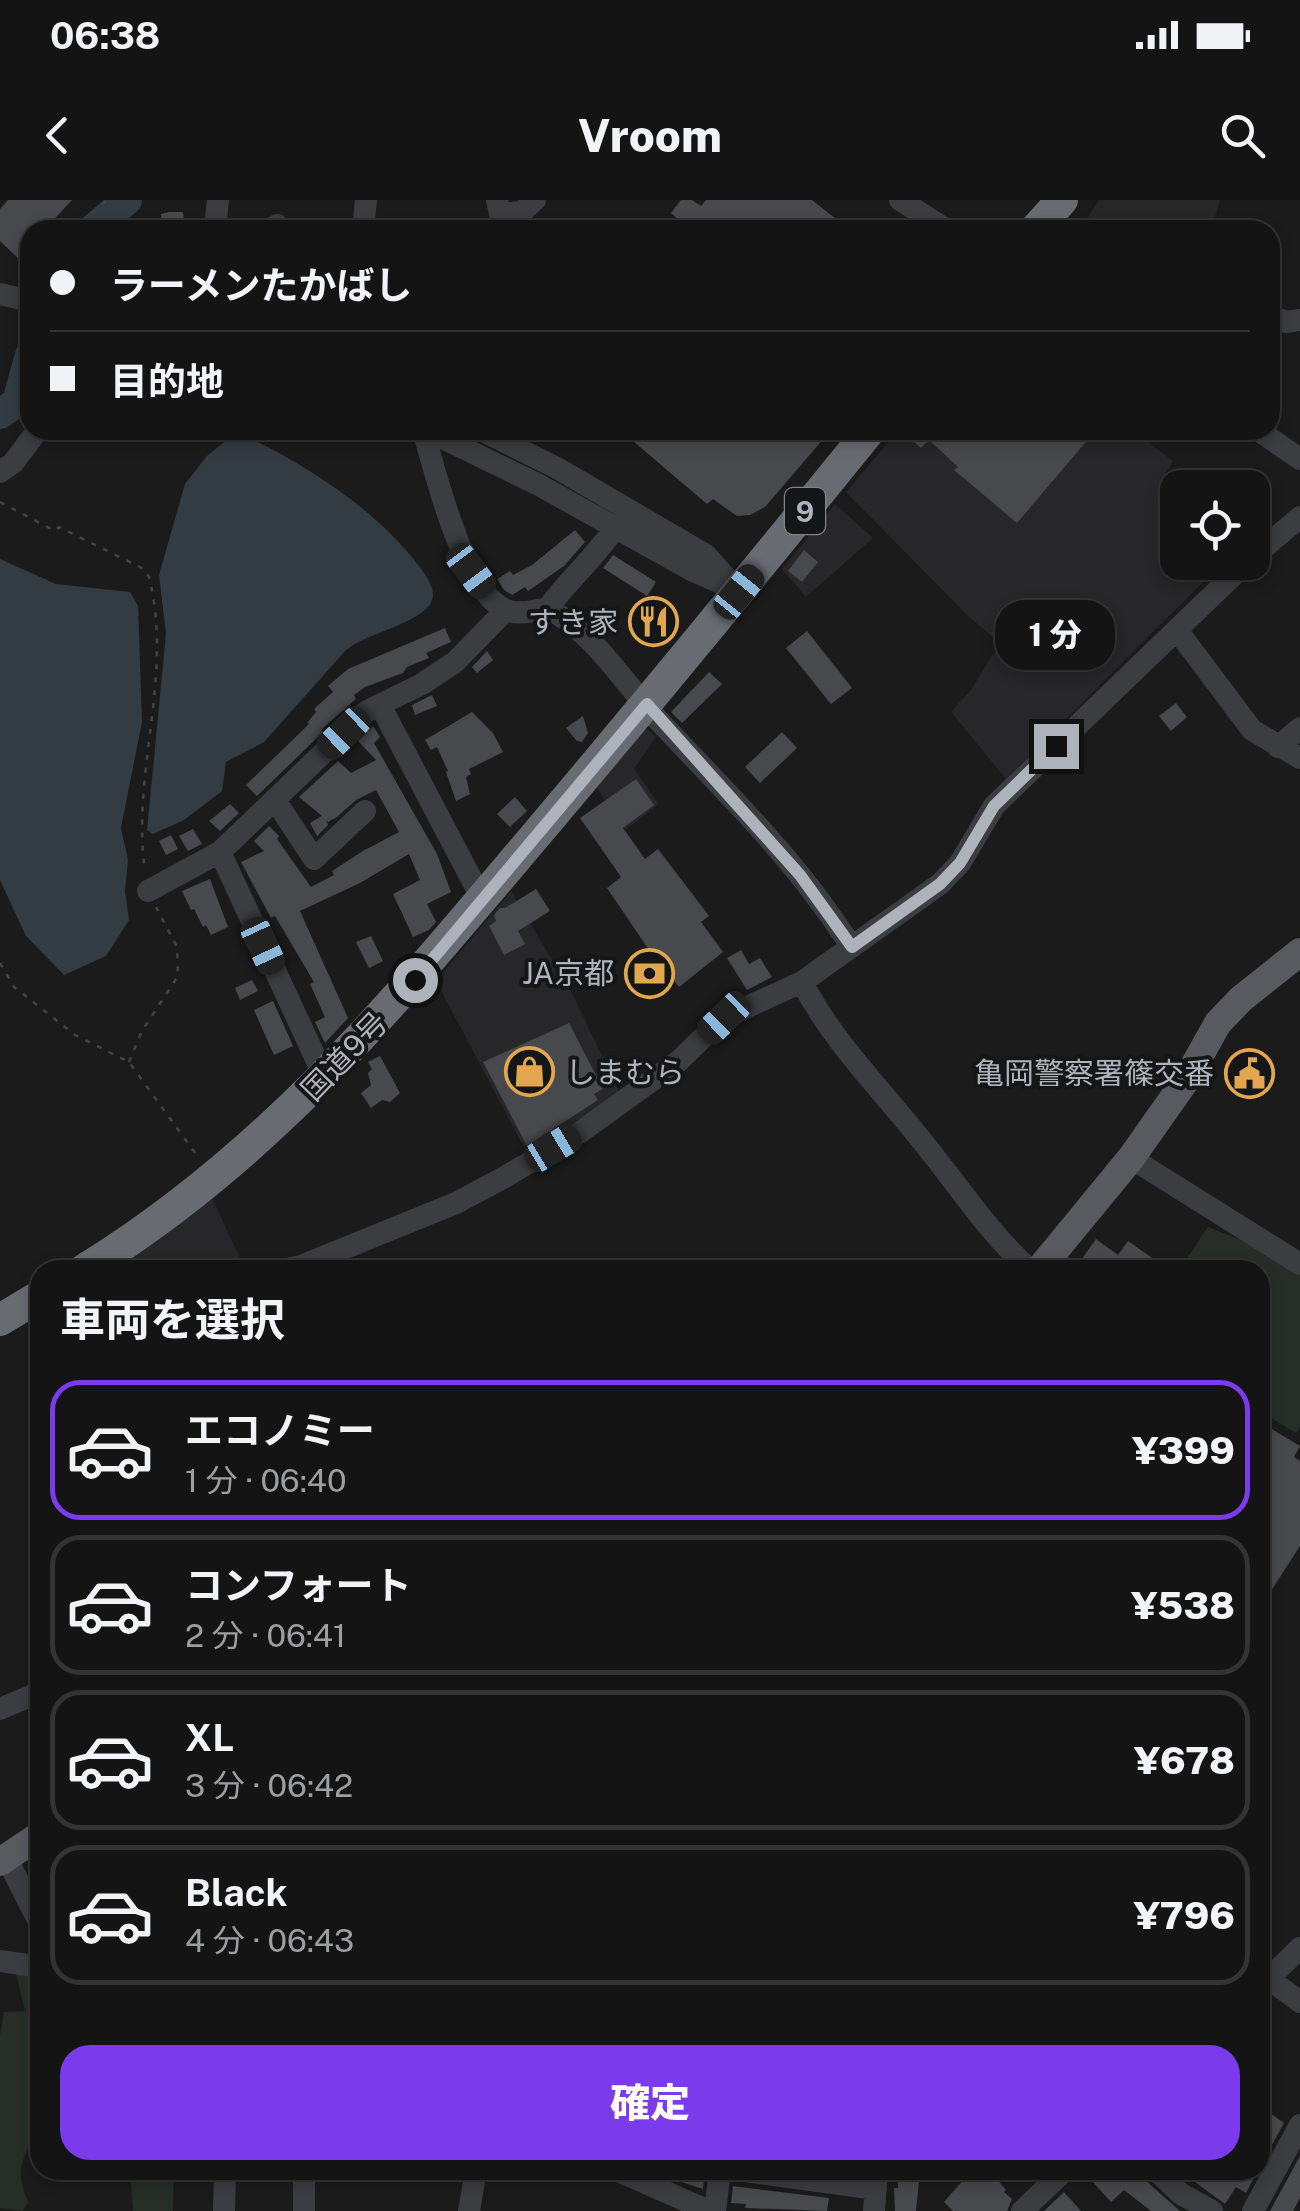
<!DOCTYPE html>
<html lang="ja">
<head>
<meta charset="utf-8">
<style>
  :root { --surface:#141415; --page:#1d1d1e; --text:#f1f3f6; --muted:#9d9ea0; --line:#333334; --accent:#7c3aed }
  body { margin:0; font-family:"Public Sans","Noto Sans JP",sans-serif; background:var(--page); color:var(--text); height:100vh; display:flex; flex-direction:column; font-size:38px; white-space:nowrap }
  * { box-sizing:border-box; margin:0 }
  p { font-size:32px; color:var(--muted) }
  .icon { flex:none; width:55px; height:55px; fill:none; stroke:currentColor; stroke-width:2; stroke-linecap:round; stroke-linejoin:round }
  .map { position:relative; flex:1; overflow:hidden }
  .sheet { position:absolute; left:30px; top:1060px; width:1240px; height:920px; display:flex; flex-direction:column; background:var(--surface); border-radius:30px; box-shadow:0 5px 15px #0003,0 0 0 2px var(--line) }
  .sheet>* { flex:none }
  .guide { position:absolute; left:20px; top:20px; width:1260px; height:220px; border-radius:30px; box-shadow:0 5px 15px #0003,0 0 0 2px var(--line); display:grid; align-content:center; height:220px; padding:0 30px; background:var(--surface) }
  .fabs { position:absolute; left:1160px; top:270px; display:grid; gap:20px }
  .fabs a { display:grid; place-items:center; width:110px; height:110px; border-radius:20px; background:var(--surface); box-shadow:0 5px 15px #0003,0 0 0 2px var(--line); font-size:50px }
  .end { position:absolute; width:45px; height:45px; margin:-22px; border:12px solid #aeb3bb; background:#111; box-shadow:0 0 0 5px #111 }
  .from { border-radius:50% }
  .bubble { position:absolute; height:70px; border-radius:30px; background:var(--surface); box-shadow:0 5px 15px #0003,0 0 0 2px var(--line); font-size:32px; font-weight:800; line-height:70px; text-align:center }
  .car { position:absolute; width:30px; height:60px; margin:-30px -15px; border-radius:12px; box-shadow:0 0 8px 2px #0007; background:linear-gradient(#222 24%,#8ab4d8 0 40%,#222 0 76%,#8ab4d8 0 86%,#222 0) }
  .guide b { display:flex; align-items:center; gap:35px; height:95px; font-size:38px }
  .guide b+b { border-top:2px solid var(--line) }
  .guide i { width:25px; height:25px; background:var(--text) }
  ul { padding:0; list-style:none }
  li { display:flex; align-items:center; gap:30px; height:140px; margin:0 20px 15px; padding:0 10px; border:5px solid var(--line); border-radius:30px }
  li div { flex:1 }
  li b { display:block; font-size:38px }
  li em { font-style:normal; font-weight:800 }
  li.active { border-color:var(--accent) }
  li>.icon { width:90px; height:90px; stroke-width:1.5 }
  h2 { padding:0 30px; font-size:45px; line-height:120px }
  .button { display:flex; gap:20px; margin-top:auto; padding:20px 30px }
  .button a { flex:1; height:115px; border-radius:30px; background:var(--accent); color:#fff; font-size:40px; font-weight:800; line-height:115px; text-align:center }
  .status { display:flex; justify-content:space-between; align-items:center; height:70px; padding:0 50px; background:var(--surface); direction:ltr }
  .status svg { height:28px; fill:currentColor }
  header { display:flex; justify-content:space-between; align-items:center; height:130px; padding:0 30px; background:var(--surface); font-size:45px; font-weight:800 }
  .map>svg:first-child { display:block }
</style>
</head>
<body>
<div class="status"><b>06:38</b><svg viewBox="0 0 49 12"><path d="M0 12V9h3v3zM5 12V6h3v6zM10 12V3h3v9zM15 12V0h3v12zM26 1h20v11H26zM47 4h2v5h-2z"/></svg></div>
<header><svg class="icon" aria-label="back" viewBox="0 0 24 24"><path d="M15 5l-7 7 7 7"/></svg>Vroom<svg class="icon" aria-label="search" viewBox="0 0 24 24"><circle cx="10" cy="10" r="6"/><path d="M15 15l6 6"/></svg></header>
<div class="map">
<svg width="1300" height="2011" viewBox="0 0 1300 2011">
  <rect width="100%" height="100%" fill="#1b1b1c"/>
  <path fill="#272729" d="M 1099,0 L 1220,0 L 1215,17 L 1228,30 L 1080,30 Z
    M 899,230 L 1132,230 L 1173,261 L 1164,276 L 1179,287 L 1178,362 L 1222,363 L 1006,579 L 951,512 L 971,490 L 1000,443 L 968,416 L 846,292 Z
    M 835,304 L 873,338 L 806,397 L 782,369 Z
    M 639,522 L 656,537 L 634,569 L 659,604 L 625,630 L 593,582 Z
    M 511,691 L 572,793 L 622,898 L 529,957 L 436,781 Z
    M 212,998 L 243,1065 L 233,1070 L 112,1070 Z"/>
  <path fill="#272e27" d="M 1208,1027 L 1253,1045 L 1300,1075 L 1300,1227 L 1296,1233 L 1260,1211 L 1260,1070 L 1179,1070 Z
    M 16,1773 L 40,1776 L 40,1932 L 35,1934 C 21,1964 15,1970 28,2002 L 23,2011 L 0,2008 L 0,1835 L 4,1812 L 25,1811 Z
    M 87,1970 L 174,1970 L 173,2011 L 133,2011 L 131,1981 L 121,1975 L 109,1978 Z"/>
  <path fill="#333c42" d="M 246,236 C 310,267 375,309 419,366 C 427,377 440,393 428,407 C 410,426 368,433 346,450 L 264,542 L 226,562 L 222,591 L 184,620 L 153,634 L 147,630 L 166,434 L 159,375 L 185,284 L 207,256 L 229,238 Z
    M 0,359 L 56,384 L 130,392 L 138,406 L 142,522 L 121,628 L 128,660 L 125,691 L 129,720 L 106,756 L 64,775 L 26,736 L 0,680 Z"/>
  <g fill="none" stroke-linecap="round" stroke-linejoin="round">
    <path stroke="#333c42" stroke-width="30" d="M 92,30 L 127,0
      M 0,214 L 17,202 L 30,155"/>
  </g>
  <path fill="#48494c" d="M 8,0 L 72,0 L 44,30 L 30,30 L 30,45 L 18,58 L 0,41 L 0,9 Z
    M 681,0 L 692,0 L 701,6 L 706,0 L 812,0 L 850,30 L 691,30 L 671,13 Z
    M 169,12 L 183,12 L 185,30 L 162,30 L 161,14 Z
    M 620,230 L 831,230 L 765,307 L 750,315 L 737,316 L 713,299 L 707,304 Z
    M 900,230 L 1096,230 L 1017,323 L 954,270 L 958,267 L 929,240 L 921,248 Z
    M 575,330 L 585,342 L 564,366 L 528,391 L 525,387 L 512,395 L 504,390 L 497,379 L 510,371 L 513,375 L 532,365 Z
    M 804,350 L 818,362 L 802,382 L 788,371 Z
    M 613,355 L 656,382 L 647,396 L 603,368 Z
    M 445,428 L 451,442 L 426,453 L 429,458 L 407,467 L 403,473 L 365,487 L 354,495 L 356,499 L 321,530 L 323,532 L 257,596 L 246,585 L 309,524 L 307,523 L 316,512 L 314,509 L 333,492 L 328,486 L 348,469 Z
    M 807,431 L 852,488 L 831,504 L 786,448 Z
    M 487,451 L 493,460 L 477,473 L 472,467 Z
    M 709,472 L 722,484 L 682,523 L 671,512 Z
    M 432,495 L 437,506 L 415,515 L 412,505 Z
    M 1176,503 L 1187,517 L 1171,531 L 1159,516 Z
    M 472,512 L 493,533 L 503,552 L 469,569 L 471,574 L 466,577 L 470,594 L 456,601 L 446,572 L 448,571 L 437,547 L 431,550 L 425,540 Z
    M 583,516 L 588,533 L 582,542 L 577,541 L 566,528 Z
    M 373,526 L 380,537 L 374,543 L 437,654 L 451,692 L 427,704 L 436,722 L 429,730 L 413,737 L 393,694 L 420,680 L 409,654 L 360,683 L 300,711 L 348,818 L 325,843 L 315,822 L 325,817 L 310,784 L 314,782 L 275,716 L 271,718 L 241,662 L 264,651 L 254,641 L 269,626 L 279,636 L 277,639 L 311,687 L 334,675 L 332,671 L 363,651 L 399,632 L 376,590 L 356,600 L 337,617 L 328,622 L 326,620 L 328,625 L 317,636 L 310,623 L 322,616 L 299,597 L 338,561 L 351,573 L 376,560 L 358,541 Z
    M 782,532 L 797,548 L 760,583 L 745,567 Z
    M 636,579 L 654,605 L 623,628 L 645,659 L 658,649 L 709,716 L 701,722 L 723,752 L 679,787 L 671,777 L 666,780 L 647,754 L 651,753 L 607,688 L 621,677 L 580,618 Z
    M 515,597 L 527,611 L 510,627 L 497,614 Z
    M 230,604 L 239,613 L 220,631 L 209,621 Z
    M 193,629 L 202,644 L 188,651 L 179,636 Z
    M 171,635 L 178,649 L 166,655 L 159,641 Z
    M 210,679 L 228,727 L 211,735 L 206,725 L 203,727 L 194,709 L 191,710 L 182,691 Z
    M 536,689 L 550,711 L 518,731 L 525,744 L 504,755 L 489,726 L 496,721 L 494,715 L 500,708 L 505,708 Z
    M 371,736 L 383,761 L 369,768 L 356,742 Z
    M 741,750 L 749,764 L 760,758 L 772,777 L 747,790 L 727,758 Z
    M 252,780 L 258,791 L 240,800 L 235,788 Z
    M 273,801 L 293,846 L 274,855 L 254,810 Z
    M 569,823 L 603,889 L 594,894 L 598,900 L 527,946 L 483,862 Z
    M 380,856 L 400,893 L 390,902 L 382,900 L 371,908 L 361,893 L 371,885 L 368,873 L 372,869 L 368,862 Z
    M 1096,1039 L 1118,1055 L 1128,1041 L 1155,1060 L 1148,1070 L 1095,1070 L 1081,1060 Z
    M 1260,1222 L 1300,1246 L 1294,1257 L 1300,1261 L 1300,1346 L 1260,1408 Z
    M 1260,1906 L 1284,1923 L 1268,1952 L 1266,1950 L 1260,1959 Z
    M 1300,1956 L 1300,1998 L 1293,2011 L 1270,2011 Z
    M 680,1970 L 705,1970 L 703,1989 L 678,1981 Z
    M 972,1970 L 989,1970 L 1006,1990 L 1004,1992 L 1012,1999 L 1007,2011 L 953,2011 L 944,2002 Z
    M 1082,1970 L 1141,1970 L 1146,1981 L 1180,2011 L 1151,2011 L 1124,1990 L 1111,2002 Z
    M 1203,1970 L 1258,1970 L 1246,1993 L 1236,1987 L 1225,2004 L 1195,1982 Z
    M 898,1981 L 919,1981 L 916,2011 L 895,2011 L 894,1988 L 898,1988 Z
    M 733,1986 L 829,1998 L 827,2011 L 745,2008 L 746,2004 L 731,2003 Z
    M 1064,1992 L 1081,2011 L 1044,2011 Z"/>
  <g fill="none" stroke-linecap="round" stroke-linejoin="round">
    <path stroke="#424448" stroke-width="2.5" stroke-dasharray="5 8" stroke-linecap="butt" d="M 72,30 L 107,0
      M 24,78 L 30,69
      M 0,302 L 55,331 L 59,327 L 144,369 L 149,377 C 174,476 131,572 145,671
      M 0,763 L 14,787 L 75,835 L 129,862 L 198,957
      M 129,862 L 142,831 L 178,776 L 177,747 L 156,707"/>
    <path stroke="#3c3d41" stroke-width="22" d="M 497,0 L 500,14 L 522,12 L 535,0
      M 900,0 L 947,30
      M 215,30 L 218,0
      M 277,30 L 277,25
      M 363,30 L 366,0
      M 0,94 L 30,101
      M 1270,115 L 1286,122 L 1300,120
      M 423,230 C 435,271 465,398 509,411 C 522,415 536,410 548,408 C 598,437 621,480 659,521 C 706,571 755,620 798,673 C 818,697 835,722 852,747
      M 426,230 L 539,285 L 693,371 L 739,391
      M 481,230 L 557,268 L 706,355 L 732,384
      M 1258,230 L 1300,259
      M 0,272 L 13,263 L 38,230
      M 1252,358 L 1300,317
      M 548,408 C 569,379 597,356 616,326
      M 1177,430 L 1252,530 L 1300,558
      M 380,505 L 482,699
      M 1278,547 L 1300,528
      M 275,600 L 314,659 L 365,611
      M 220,652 L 324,876
      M 148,691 L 220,652 L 367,511 L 422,484 L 455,462 L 505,411
      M 802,782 C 832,841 881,889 922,941 C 958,985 987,1031 1030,1070
      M 1131,958 L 1300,1064
      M 1049,1057 L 1067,1070
      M 283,1070 L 301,1066 L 456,1003 L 503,978 L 579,933 L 679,861 L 723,818 L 802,782 L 940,684 L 960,663 L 994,606 L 1247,362
      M 0,1509 L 40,1492
      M 7,1659 L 40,1724
      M 0,1761 L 40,1767
      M 1269,1779 L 1300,1802
      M 1260,1787 L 1300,1748
      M 304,1970 L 304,2011
      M 616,1970 L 709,2011
      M 738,1970 L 876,1989
      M 1156,1970 L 1181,1994 L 1212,2011
      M 224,2011 L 225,1970
      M 469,2011 L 476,1970
      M 715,2011 L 720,1970
      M 874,2011 L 877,1970
      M 1022,2011 L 1065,1970
      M 1253,2011 L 1300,1925"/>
    <path stroke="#585a60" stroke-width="28" d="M 1039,1070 L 1131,958 L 1186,880 L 1218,823 L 1241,799 L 1300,752
      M 0,1662 L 40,1635"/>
    <path stroke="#686b72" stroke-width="32" d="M 1035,30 L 1062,0
      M 84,1070 C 266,958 388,810 524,649 C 641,511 756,371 870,230
      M 0,1120 L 40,1096"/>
  </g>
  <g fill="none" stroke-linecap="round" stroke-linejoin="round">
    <path stroke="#aeb3bb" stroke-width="12" d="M 415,780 L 647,504 L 800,675 L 852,747 L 940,684 L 960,663 L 994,606 L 1056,546"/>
  </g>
  <defs>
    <symbol id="restaurant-ring" viewBox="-11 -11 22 22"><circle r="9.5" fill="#151618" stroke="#e1a64e" stroke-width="1.5"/><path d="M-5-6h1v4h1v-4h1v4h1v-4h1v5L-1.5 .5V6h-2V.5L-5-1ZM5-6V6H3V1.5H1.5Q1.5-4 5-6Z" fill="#e1a64e"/></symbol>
    <symbol id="bank-ring" viewBox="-11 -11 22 22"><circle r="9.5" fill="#151618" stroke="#e1a64e" stroke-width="1.5"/><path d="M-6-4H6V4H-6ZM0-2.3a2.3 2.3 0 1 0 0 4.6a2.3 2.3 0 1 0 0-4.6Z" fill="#e1a64e"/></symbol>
    <symbol id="shop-ring" viewBox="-11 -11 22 22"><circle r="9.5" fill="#151618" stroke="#e1a64e" stroke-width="1.5"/><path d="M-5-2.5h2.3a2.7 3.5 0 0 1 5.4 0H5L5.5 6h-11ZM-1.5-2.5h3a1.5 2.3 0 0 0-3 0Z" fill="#e1a64e"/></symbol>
    <symbol id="civic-ring" viewBox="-11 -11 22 22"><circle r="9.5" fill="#151618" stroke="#e1a64e" stroke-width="1.5"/><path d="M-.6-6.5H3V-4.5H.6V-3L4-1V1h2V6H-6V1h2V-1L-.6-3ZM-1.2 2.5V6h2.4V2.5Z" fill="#e1a64e"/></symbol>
  </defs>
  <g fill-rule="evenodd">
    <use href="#restaurant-ring" x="626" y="394" width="55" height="55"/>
    <use href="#bank-ring" x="622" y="746" width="55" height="55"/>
    <use href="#shop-ring" x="502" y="844" width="55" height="55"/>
    <use href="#civic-ring" x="1222" y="846" width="55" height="55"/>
  </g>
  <g text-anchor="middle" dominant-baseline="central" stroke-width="8" stroke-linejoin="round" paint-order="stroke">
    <rect fill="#151618" stroke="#80848a" stroke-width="2.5" x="785" y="288" width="40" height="46" rx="8"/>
    <g font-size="28" font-weight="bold" fill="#aeb3bb">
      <text x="805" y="311">9</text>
    </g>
    <g font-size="30" fill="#aeb3bb" stroke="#151618" text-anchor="end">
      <text x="618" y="422">すき家</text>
      <text x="614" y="773">JA京都</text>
      <text x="565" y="872" text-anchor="start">しまむら</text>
      <text x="1214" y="873">亀岡警察署篠交番</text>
    </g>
    <g font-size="30" fill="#aeb3bb" stroke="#151618">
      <text transform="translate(344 856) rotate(-46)">国道9号</text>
    </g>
  </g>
</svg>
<div class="fabs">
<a><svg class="icon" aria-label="locate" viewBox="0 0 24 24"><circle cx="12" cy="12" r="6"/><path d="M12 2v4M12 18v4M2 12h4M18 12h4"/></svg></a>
</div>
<i class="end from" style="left:415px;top:780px"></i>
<i class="end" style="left:1056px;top:546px"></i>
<div class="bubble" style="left:995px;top:400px;width:120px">1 分</div>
<i class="car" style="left:471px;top:371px;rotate:143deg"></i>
<i class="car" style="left:739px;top:392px;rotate:39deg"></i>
<i class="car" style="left:344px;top:533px;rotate:226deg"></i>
<i class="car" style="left:263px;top:746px;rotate:155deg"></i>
<i class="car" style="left:724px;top:818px;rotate:226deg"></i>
<i class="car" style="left:553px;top:948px;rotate:59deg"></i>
<div class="guide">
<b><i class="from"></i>ラーメンたかばし</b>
<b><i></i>目的地</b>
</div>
<section class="sheet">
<h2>車両を選択</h2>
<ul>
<li class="active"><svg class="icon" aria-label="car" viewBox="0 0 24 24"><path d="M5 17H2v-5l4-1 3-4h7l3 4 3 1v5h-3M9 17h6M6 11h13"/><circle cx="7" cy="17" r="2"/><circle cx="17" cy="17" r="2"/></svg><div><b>エコノミー</b><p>1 分 · 06:40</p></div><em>¥399</em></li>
<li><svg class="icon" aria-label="car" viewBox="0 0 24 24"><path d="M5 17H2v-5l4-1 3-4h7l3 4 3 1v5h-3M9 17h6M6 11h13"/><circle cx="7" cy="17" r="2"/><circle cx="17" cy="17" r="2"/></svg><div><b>コンフォート</b><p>2 分 · 06:41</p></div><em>¥538</em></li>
<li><svg class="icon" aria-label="car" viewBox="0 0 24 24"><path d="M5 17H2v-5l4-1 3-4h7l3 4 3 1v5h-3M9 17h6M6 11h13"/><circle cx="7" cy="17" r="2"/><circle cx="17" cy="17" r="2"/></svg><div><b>XL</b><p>3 分 · 06:42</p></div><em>¥678</em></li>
<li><svg class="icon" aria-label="car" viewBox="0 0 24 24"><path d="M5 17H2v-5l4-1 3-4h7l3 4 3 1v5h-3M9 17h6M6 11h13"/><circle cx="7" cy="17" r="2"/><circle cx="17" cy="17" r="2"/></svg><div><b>Black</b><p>4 分 · 06:43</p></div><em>¥796</em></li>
</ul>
<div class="button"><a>確定</a></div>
</section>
</div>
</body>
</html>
